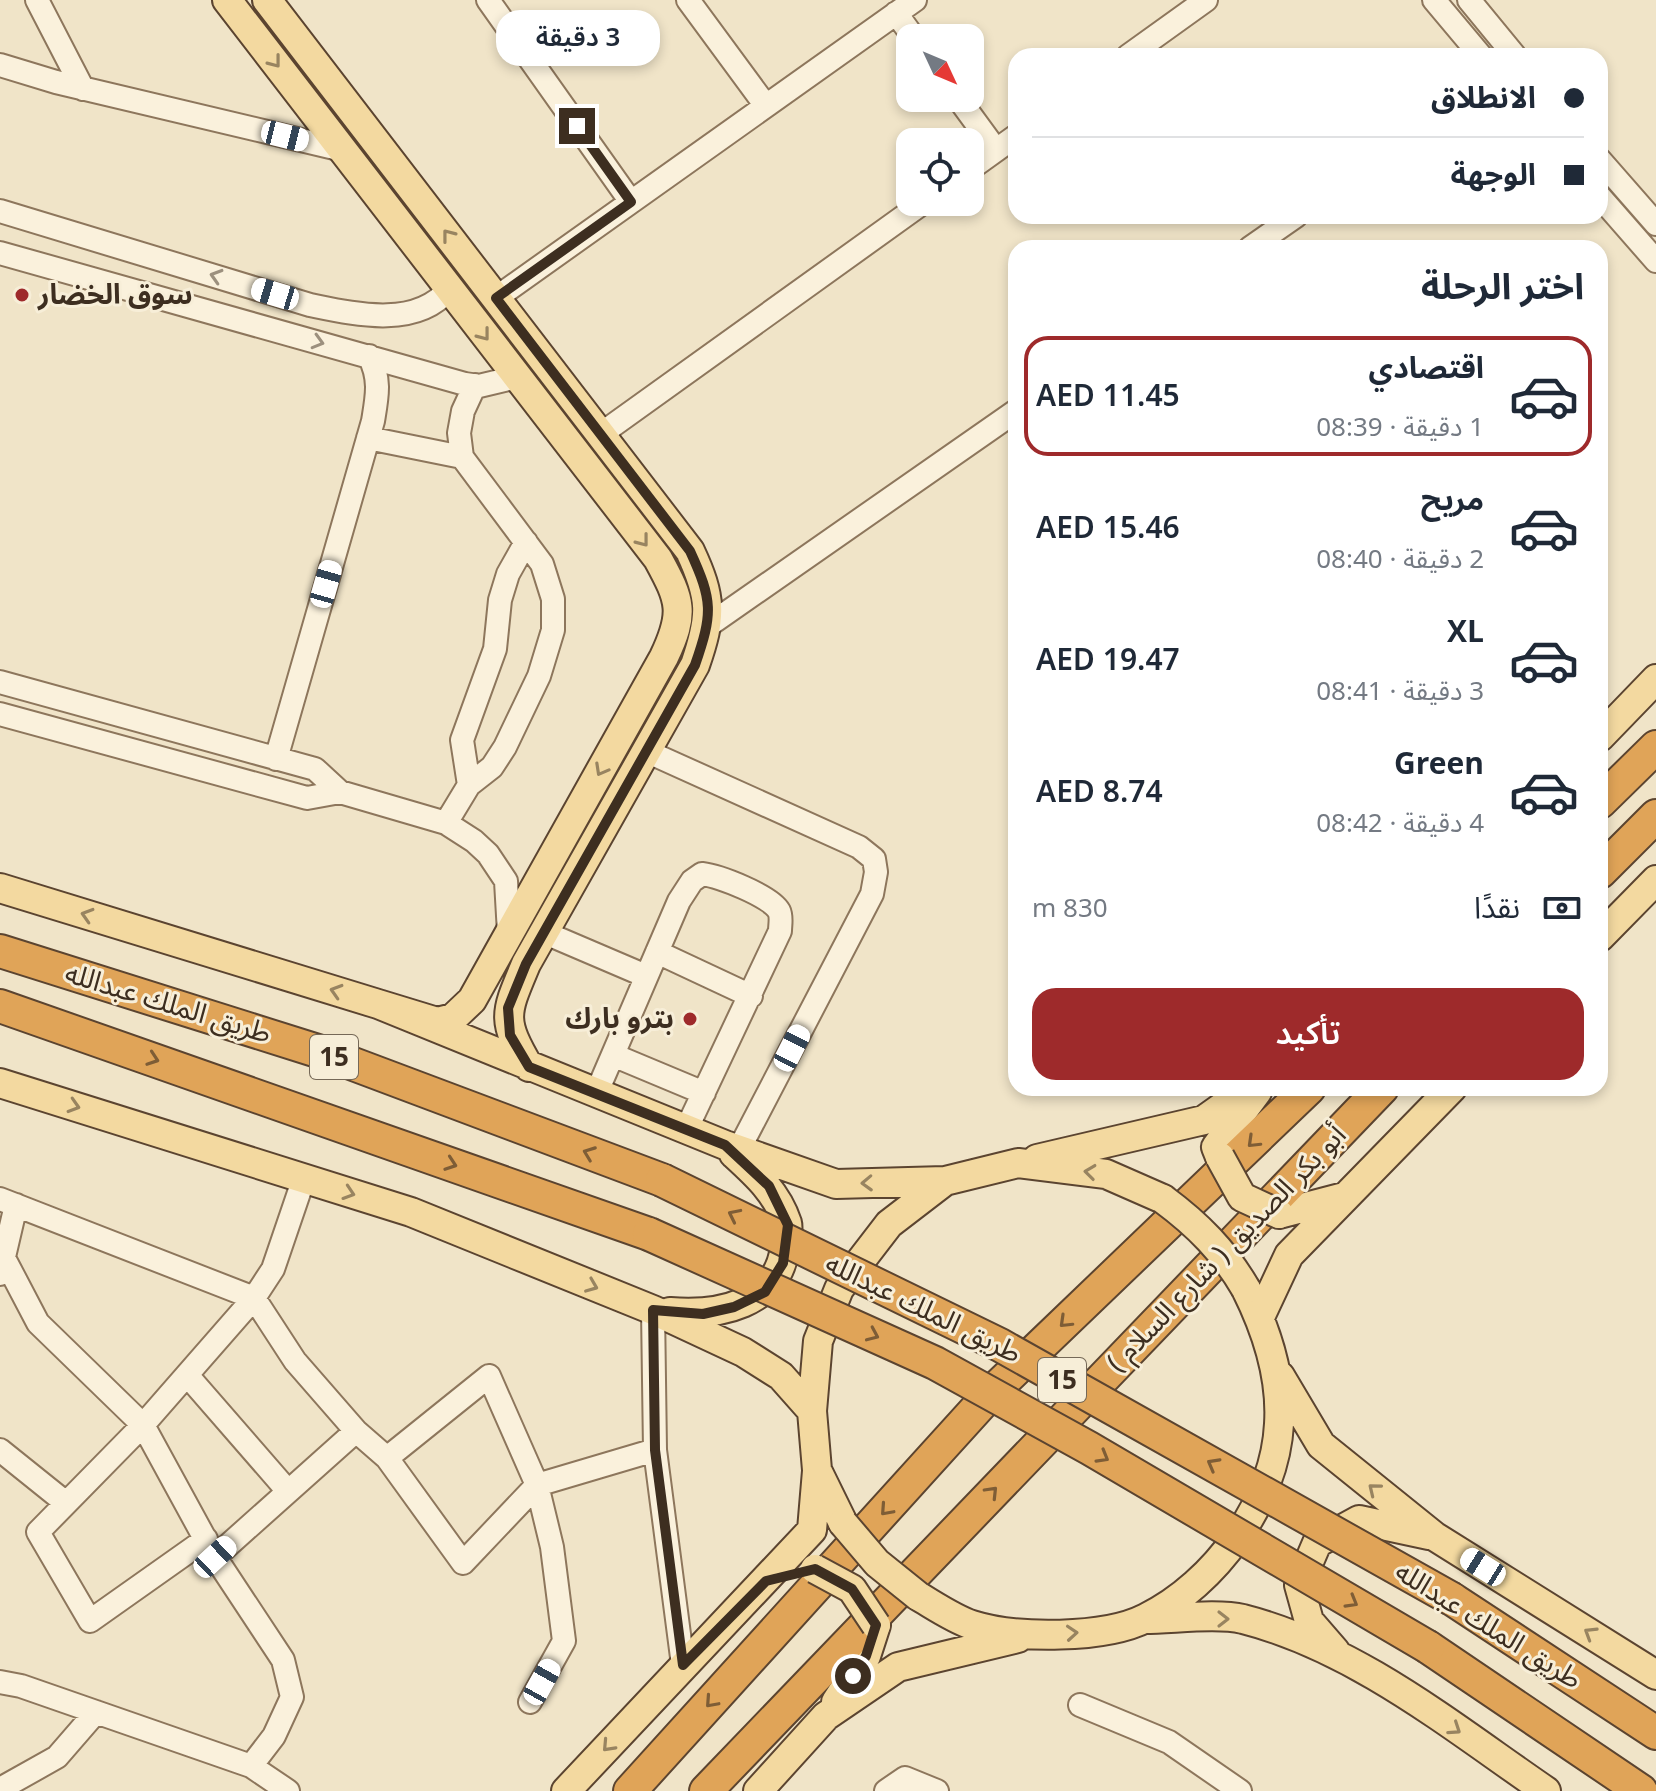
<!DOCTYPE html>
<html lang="ar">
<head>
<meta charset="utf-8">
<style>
  :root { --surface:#fff; --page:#f2f2f3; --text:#1f2937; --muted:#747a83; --line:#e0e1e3; --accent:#9e2a2b }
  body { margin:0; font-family:Georgia,"Noto Sans Arabic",serif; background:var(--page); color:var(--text); direction:rtl; height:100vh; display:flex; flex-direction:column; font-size:30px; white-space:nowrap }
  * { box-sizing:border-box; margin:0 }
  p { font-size:26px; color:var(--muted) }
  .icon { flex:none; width:44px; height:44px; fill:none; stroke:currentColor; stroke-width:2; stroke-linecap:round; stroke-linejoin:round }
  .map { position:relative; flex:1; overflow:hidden; direction:ltr }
  .sheet { position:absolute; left:1008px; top:240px; width:600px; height:856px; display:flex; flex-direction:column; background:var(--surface); border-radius:24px; box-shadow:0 4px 12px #0003; direction:rtl }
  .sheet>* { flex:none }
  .hud { position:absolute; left:1008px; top:48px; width:600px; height:176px; border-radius:24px; box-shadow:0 4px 12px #0003; direction:rtl; display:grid; align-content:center; height:176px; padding:0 24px; background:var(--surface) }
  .needle { width:52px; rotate:134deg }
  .controls { position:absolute; left:896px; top:24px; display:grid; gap:16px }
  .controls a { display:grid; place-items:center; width:88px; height:88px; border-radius:16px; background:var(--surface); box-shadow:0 4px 12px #0003; font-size:40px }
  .end { position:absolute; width:36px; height:36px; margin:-18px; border:10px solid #3d2e20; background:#fff; box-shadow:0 0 0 4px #fff }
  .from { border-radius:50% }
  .bubble { position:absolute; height:56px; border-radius:24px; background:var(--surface); box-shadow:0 4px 12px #0003; font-size:26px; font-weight:600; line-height:56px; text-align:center; direction:rtl }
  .car { position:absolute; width:24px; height:48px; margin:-24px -12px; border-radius:10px; box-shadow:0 0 6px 2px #0007; background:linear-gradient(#fff 24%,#345 0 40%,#fff 0 76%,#345 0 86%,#fff 0) }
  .hud b { display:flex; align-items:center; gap:28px; height:76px; font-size:30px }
  .hud b+b { border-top:2px solid var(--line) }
  .hud i { width:20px; height:20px; background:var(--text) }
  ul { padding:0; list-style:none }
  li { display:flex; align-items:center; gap:24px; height:120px; margin:0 16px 12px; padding:0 8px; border:4px solid transparent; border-radius:24px }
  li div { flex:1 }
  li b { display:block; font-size:30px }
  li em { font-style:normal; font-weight:600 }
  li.current { border-color:var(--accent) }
  li>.icon { width:72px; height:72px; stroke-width:1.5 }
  h2 { padding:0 24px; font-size:36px; line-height:96px }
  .pay { display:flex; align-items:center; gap:20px; height:88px; padding:0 24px; font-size:30px }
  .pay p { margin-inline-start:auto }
  .button { display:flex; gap:16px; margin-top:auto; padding:16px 24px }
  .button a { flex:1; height:92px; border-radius:24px; background:var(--accent); color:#fff; font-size:32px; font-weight:600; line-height:92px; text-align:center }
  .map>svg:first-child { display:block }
</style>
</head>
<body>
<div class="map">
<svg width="1656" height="1791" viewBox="0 0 1656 1791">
  <rect width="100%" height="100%" fill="#f0e4c8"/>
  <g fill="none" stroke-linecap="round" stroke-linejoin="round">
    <defs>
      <path id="minor" d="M 37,0 L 83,89
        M 488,0 L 631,202
        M 688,0 L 766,106
        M 1434,0 L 1481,56
        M 1469,0 L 1515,56
        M 896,13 L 914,38
        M 1128,56 L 1206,0
        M 0,65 L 56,82 L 343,150
        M 958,98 L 996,150
        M 1600,160 L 1656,224
        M 970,169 L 1016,136
        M 1600,197 L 1656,261
        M 0,211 L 310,305 C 354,314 416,329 449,289
        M 1250,248 L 1296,216
        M 0,253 L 465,384 L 479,386 L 517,377
        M 496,298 L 915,0
        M 601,434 L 924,202
        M 368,438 L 462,457
        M 709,625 L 1016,411
        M 0,682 L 315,769 L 340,792
        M 0,714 L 307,798 L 340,792 L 446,823 L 474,841 L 488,854 L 506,881 L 509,933
        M 646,751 L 859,847 L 874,859 L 876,872 L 872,894 L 736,1155
        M 276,759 L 373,421 C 377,397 381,379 369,356
        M 469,785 L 462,740 L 495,649 L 500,600 L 508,574 L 526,542
        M 446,823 L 469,785 L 492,767 L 505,747 L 539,676 L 553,630 L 553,599 L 542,564 L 462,457 L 459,433 L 463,411 L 475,385
        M 543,932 L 646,976
        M 657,952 L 751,996
        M 613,1055 L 704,1093
        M 596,1094 L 679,901 L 692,881 L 702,874 C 719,876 771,896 779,911 C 782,917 780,925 780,931 L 686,1130
        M 0,1199 L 254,1298 L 295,1361 L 356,1431 L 387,1458 L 463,1563 L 537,1485 L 655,1450
        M 5,1260 L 38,1323 L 143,1425 L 215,1557 L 283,1660 L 292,1697 L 274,1736 L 251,1766
        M 0,1274 L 16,1205
        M 653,1310 L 655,1450 L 683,1665
        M 187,1375 L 287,1490
        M 0,1450 L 66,1503
        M 387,1458 L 489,1376 L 537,1485 L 552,1547 L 564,1641 L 530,1702
        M 206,1539 L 90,1621 L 38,1532 L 143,1425 L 254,1298 L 273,1269 L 304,1178
        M 215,1557 L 356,1431
        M 0,1682 L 21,1686 L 251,1766 L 288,1791
        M 1080,1705 L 1169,1742 L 1240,1791
        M 0,1789 L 57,1757 L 96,1712
        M 886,1791 L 905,1778 L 937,1791"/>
      <path id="major" d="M 227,0 L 658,559 C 681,601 685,613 664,657 L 472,1000 L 453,1018 L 437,1022 L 378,1004
        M 267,0 L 690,551 C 712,598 712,616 695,665 L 526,964 C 505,1014 501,1019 529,1067
        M 1600,737 L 1656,679
        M 0,888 L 378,1004 L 725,1145 L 836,1184 L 945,1181
        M 1600,937 L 1656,880
        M 0,1083 L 411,1212 L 653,1310 L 743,1352 L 781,1376 L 812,1411
        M 1220,1157 L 1216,1147 L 1257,1092
        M 1037,1159 L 1204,1120 L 1249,1088
        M 1279,1214 L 1344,1197
        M 670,1312 C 718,1316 778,1305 785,1247 C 786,1239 789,1230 787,1223 C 777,1193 757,1175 734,1154
        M 1260,1317 L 1289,1255 L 1452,1088
        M 1280,1376 L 1321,1445 L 1434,1536 L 1656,1675
        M 843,1523 L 817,1470 L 812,1411 L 818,1341 L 839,1289 L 889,1224 L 945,1181 L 1018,1163 L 1106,1174 L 1163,1199
        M 918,1596 C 935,1606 954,1619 972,1625 C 1016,1639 1105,1639 1146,1618 C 1215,1584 1275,1502 1279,1424 C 1282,1377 1267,1331 1246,1289
        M 1145,1619 C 1173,1619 1217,1613 1243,1619 C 1356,1648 1451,1726 1546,1791
        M 1335,1651 L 1309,1621 L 1299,1585 L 1317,1543 L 1359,1520 L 1429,1535
        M 836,1702 L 866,1656 L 876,1625
        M 566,1791 L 812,1530 L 817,1471
        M 758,1791 L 826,1716 L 898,1667 L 1018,1638"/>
      <path id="highway" d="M 1600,802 L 1656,747
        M 1600,872 L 1656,816
        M 0,951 L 324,1053 L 662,1180
        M 0,1006 L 649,1234
        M 1452,1599 L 1656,1733
        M 1428,1647 L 1641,1791
        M 630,1791 L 990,1394 L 1309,1088
        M 706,1791 L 1382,1088"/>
    </defs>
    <use href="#minor" stroke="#8d765c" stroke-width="26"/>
    <use href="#major" stroke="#5b4430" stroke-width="32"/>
    <use href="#highway" stroke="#5b4430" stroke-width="36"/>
    <use href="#minor" stroke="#faf1dc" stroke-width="22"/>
    <use href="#major" stroke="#f3d9a0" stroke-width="28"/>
    <use href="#highway" stroke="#e0a458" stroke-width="32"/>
    <defs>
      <path id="major-bridge" d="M 1220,1157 L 1242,1197 L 1279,1214
        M 1163,1199 C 1198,1225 1224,1251 1246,1289
        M 843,1523 L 877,1563 L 918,1596
        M 815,1569 L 852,1589 L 876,1625"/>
      <path id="highway-bridge" d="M 662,1180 L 1000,1345 L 1452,1599
        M 649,1234 L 935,1363 L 1089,1448 L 1428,1647"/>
    </defs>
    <use href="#major-bridge" stroke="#5b4430" stroke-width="32" stroke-linecap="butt"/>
    <use href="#highway-bridge" stroke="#5b4430" stroke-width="36" stroke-linecap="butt"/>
    <use href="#major-bridge" stroke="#f3d9a0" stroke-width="28"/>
    <use href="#highway-bridge" stroke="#e0a458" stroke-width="32"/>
  </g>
  <defs><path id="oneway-chevron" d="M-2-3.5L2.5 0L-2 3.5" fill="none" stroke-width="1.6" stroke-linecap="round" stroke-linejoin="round" transform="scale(2)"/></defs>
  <g stroke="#988460">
    <use href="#oneway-chevron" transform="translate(275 62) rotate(52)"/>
    <use href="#oneway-chevron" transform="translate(448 235) rotate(-128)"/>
    <use href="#oneway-chevron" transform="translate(484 335) rotate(52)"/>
    <use href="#oneway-chevron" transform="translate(643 541) rotate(52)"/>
    <use href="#oneway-chevron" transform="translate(601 770) rotate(119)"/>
    <use href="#oneway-chevron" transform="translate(87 915) rotate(-163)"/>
    <use href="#oneway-chevron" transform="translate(336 991) rotate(-163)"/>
    <use href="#oneway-chevron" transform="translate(74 1106) rotate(17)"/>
    <use href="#oneway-chevron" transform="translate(1090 1172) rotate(-173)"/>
    <use href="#oneway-chevron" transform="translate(867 1183) rotate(178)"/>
    <use href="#oneway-chevron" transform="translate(349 1193) rotate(18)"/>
    <use href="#oneway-chevron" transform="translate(592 1286) rotate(22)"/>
    <use href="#oneway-chevron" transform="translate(1374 1489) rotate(-141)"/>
    <use href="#oneway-chevron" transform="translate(1223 1619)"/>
    <use href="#oneway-chevron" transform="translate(1072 1633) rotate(-4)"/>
    <use href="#oneway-chevron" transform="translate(1590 1633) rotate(-148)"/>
    <use href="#oneway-chevron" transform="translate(1455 1729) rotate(34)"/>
    <use href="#oneway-chevron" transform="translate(608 1746) rotate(133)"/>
  </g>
  <g stroke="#9c907e">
    <use href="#oneway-chevron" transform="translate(216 276) rotate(-163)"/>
    <use href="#oneway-chevron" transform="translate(318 342) rotate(16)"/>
  </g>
  <g stroke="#7e5d36">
    <use href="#oneway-chevron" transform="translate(153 1059) rotate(19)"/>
    <use href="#oneway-chevron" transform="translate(1253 1142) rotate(136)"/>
    <use href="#oneway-chevron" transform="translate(589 1153) rotate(-159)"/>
    <use href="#oneway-chevron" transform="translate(451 1164) rotate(19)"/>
    <use href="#oneway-chevron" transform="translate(734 1215) rotate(-154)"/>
    <use href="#oneway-chevron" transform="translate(1065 1322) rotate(136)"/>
    <use href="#oneway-chevron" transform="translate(873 1335) rotate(24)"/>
    <use href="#oneway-chevron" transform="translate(1103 1457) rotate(30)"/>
    <use href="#oneway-chevron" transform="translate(1213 1464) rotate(-151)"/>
    <use href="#oneway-chevron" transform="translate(992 1492) rotate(-46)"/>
    <use href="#oneway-chevron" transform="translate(886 1510) rotate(132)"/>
    <use href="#oneway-chevron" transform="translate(1352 1602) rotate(30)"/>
    <use href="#oneway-chevron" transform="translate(711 1702) rotate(132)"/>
  </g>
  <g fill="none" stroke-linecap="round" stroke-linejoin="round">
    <path stroke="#3d2e20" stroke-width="10" d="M 577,126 L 631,202 L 496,298 L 690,551 C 713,601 713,613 695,665 L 526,964 L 508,1008 L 510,1035 L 529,1067 L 725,1145 L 769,1186 L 788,1225 L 783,1263 L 765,1292 L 734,1307 L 703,1314 L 653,1310 L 655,1450 L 683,1665 L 766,1581 L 815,1569 L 852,1589 L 876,1625 L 866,1656 L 853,1676"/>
  </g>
  <g fill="#9e2a2b" stroke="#f7eed8" stroke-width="3">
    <circle cx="22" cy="295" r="8"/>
    <circle cx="690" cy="1019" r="8"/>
  </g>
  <g text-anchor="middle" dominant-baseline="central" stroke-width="6" stroke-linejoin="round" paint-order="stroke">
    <g fill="#f7eed8" stroke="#756857" stroke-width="2">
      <rect x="310" y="1035" width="48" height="44" rx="6"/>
      <rect x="1038" y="1358" width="48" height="44" rx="6"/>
    </g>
    <g font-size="26" font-weight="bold" fill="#3d2e20">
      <text x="334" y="1057">15</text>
      <text x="1062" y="1380">15</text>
    </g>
    <g font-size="28" font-weight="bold" fill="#3d2e20" stroke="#f7eed8" text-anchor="start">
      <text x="38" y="295">سوق الخضار</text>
      <text x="674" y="1019" text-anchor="end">بترو بارك</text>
    </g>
    <g font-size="28" fill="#3d2e20" stroke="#f7eed8">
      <text transform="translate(168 1004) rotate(17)">طريق الملك عبدالله</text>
      <text transform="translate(1227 1249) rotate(-46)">( شارع السلام ) أبو بكر الصديق</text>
      <text transform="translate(923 1309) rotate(26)">طريق الملك عبدالله</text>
      <text transform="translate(1488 1626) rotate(32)">طريق الملك عبدالله</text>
    </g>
  </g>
</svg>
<div class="controls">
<a><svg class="needle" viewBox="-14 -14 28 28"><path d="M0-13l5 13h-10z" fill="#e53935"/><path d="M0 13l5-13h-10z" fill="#747a83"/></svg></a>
<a><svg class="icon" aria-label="locate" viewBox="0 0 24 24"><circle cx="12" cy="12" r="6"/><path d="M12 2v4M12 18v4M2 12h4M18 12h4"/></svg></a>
</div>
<i class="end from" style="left:853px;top:1676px"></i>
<i class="end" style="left:577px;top:126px"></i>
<div class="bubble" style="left:496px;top:10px;width:164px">3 دقيقة</div>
<i class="car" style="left:285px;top:136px;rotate:104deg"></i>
<i class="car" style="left:275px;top:294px;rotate:287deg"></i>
<i class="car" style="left:326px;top:584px;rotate:16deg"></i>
<i class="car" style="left:792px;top:1048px;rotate:27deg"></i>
<i class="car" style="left:215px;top:1557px;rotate:47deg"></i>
<i class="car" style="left:1483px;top:1567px;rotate:302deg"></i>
<i class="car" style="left:542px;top:1682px;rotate:29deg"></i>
<div class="hud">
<b><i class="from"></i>الانطلاق</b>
<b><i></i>الوجهة</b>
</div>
<section class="sheet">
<h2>اختر الرحلة</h2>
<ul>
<li class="current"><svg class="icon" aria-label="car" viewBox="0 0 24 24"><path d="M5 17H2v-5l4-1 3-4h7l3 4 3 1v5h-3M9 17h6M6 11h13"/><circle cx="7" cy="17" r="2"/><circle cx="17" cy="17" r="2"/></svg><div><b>اقتصادي</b><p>1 دقيقة · 08:39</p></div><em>AED 11.45</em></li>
<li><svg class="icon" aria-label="car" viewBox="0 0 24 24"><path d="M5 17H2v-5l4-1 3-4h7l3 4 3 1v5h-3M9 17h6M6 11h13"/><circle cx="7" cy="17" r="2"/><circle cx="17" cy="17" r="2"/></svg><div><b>مريح</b><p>2 دقيقة · 08:40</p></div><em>AED 15.46</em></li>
<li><svg class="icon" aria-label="car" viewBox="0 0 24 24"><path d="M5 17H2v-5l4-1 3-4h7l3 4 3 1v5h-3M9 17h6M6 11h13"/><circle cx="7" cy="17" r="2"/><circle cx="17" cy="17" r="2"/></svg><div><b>XL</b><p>3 دقيقة · 08:41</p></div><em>AED 19.47</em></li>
<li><svg class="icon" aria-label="car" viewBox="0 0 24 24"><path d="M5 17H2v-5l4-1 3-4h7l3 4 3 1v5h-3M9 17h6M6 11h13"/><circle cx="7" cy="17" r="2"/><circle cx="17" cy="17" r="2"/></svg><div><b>Green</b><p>4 دقيقة · 08:42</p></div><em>AED 8.74</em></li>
</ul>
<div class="pay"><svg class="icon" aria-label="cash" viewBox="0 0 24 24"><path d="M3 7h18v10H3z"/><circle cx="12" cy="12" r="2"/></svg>نقدًا<p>830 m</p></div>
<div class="button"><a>تأكيد</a></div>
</section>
</div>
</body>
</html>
